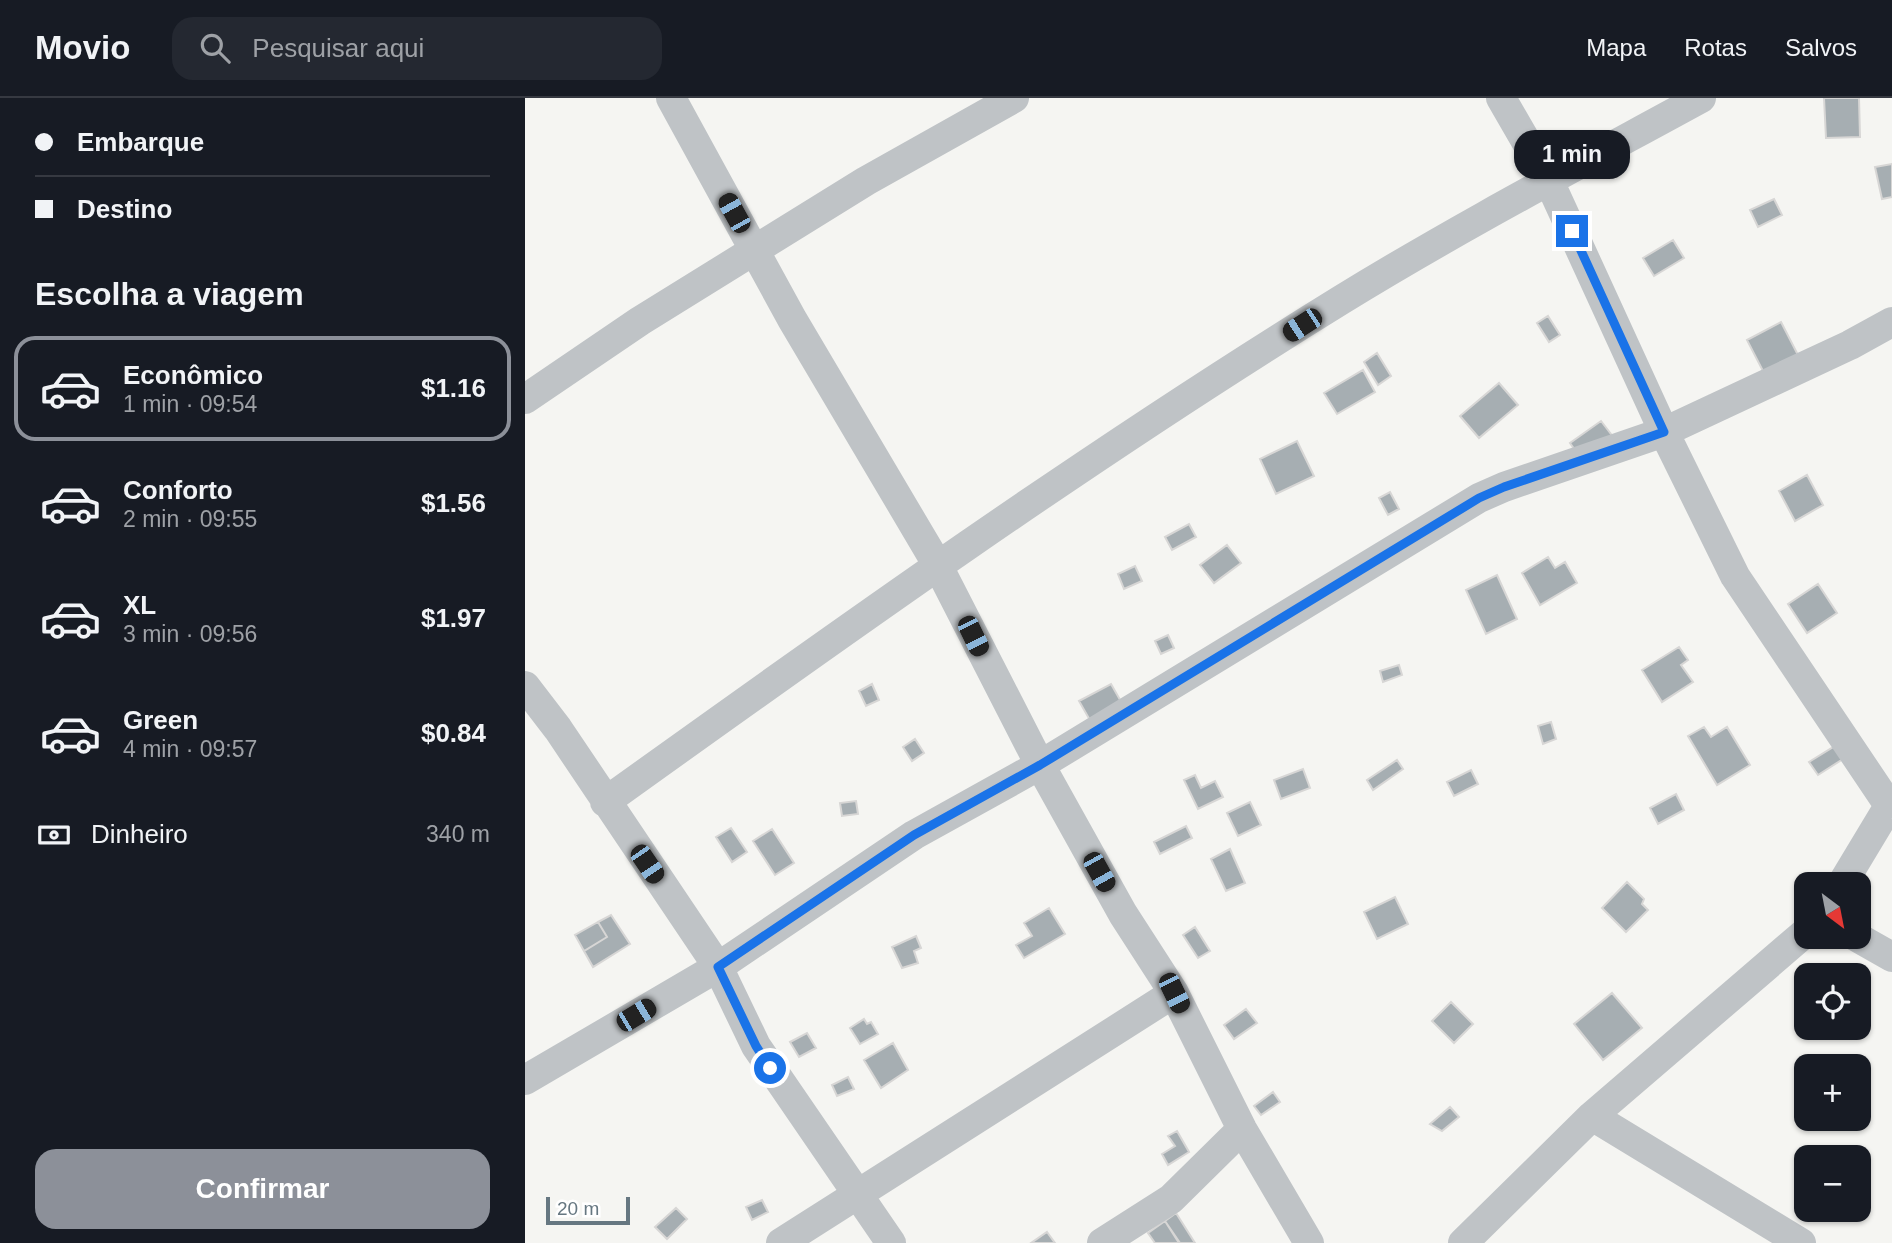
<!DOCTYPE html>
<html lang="pt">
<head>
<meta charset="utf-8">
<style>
  :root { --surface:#171b24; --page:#242831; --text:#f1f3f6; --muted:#9ea1a6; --line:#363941; --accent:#8c9099 }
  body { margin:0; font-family:Helvetica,sans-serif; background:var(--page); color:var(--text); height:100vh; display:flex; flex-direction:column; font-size:26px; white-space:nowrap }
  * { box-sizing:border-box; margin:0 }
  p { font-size:23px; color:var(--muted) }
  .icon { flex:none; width:38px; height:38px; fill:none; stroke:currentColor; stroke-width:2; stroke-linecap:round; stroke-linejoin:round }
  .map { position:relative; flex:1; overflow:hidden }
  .details { display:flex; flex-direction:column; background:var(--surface); width:525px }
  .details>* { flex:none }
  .banner { display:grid; align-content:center; height:154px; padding:0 35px; background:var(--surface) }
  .needle { width:46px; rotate:148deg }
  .tools { position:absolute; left:1269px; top:774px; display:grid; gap:14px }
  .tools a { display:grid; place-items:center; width:77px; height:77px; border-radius:14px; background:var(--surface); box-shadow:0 2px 5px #0004; font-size:35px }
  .scale { position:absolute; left:21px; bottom:18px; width:84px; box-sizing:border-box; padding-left:7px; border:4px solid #667781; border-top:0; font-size:19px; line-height:24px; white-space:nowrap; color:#667781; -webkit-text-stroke:5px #fff; paint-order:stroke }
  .end { position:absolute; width:32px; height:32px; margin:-16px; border:9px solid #1a73e8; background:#fff; box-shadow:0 0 0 4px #fff }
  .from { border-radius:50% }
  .bubble { position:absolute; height:49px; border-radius:21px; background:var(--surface); box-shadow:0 2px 5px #0004; font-size:23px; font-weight:700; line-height:49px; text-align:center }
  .car { position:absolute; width:21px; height:42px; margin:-21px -10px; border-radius:9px; box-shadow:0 0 5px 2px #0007; background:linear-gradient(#222 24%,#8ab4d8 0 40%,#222 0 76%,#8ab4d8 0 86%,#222 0) }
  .banner b { display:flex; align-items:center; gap:24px; height:66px; font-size:26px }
  .banner b+b { border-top:2px solid var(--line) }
  .banner i { width:18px; height:18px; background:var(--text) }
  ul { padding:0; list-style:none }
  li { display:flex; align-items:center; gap:21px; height:105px; margin:0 14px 10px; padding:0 21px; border:4px solid transparent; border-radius:21px }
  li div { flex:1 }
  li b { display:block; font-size:26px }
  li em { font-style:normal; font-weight:700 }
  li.active { border-color:var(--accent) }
  li>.icon { width:63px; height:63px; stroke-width:1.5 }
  h2 { padding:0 35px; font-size:32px; line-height:84px }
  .pay { display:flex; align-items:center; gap:18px; height:77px; padding:0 35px; font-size:26px }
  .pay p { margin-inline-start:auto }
  .cta { display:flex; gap:14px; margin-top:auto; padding:14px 35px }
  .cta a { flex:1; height:80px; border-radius:21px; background:var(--accent); color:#fff; font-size:28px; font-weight:700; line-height:80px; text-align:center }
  header { display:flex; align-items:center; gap:42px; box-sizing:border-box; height:98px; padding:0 35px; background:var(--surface); border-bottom:2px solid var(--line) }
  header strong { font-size:33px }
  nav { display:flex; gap:38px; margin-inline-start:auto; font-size:24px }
  .search { width:490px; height:63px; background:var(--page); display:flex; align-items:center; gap:18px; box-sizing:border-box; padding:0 24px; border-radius:21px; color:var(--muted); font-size:26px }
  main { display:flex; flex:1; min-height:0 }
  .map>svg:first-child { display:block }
</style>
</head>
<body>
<header>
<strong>Movio</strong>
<div class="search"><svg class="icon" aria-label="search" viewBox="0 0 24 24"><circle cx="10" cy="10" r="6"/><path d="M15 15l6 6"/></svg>Pesquisar aqui</div>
<nav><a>Mapa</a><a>Rotas</a><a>Salvos</a></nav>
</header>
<main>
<section class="details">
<div class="banner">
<b><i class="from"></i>Embarque</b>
<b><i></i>Destino</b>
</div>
<h2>Escolha a viagem</h2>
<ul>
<li class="active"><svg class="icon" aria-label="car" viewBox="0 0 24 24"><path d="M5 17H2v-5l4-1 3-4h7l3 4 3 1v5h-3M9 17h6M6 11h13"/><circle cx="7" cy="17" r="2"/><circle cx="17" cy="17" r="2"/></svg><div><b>Econômico</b><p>1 min · 09:54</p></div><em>$1.16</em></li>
<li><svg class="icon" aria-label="car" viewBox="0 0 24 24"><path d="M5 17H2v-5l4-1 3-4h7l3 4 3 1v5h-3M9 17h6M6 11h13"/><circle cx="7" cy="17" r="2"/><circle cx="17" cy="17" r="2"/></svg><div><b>Conforto</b><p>2 min · 09:55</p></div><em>$1.56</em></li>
<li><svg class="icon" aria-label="car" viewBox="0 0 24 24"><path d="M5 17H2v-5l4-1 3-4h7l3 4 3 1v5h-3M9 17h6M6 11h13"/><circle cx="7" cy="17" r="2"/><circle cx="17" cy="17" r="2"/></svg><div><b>XL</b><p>3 min · 09:56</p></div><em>$1.97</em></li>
<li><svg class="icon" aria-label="car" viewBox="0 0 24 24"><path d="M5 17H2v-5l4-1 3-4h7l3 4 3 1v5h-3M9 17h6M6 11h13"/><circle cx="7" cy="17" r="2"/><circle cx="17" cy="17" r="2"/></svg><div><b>Green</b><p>4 min · 09:57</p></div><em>$0.84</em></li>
</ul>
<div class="pay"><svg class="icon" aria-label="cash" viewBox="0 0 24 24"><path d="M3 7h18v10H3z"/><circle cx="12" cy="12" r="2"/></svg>Dinheiro<p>340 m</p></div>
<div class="cta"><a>Confirmar</a></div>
</section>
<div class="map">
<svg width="1367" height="1145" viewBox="0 0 1367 1145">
  <rect width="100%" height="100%" fill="#f5f5f2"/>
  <path fill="#a6aeb2" stroke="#d7d6d5" stroke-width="2" d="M 1299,0 L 1334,0 L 1335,39 L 1301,40 Z
    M 1367,66 L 1367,99 L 1357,101 L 1350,69 Z
    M 1249,101 L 1257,117 L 1233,129 L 1225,112 Z
    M 1148,142 L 1159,160 L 1129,178 L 1118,160 Z
    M 1023,218 L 1035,237 L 1024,244 L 1012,225 Z
    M 1256,224 L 1273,257 L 1239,275 L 1222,242 Z
    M 852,255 L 866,278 L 853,287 L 839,264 Z
    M 838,272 L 850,294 L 812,316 L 799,295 Z
    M 974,285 L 993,307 L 954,340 L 935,318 Z
    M 1076,323 L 1089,340 L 1057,362 L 1045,345 Z
    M 772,343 L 789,378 L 751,396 L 735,361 Z
    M 1282,377 L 1298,407 L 1270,423 L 1254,393 Z
    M 865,394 L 874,411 L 863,417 L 854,400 Z
    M 664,426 L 671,439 L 647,452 L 640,439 Z
    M 702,447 L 716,465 L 689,485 L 675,467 Z
    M 1023,459 L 1030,470 L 1040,464 L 1052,485 L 1015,507 L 997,475 Z
    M 610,468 L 617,483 L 599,491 L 593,476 Z
    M 972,477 L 992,521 L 961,536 L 941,492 Z
    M 1293,486 L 1312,515 L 1282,535 L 1263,506 Z
    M 643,537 L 649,550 L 636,556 L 630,543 Z
    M 1154,549 L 1163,562 L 1156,567 L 1168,584 L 1137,604 L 1117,572 Z
    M 874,567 L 877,577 L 858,584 L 855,573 Z
    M 347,586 L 354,602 L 341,608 L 334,593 Z
    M 586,586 L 598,607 L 566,624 L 554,603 Z
    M 1026,624 L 1031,641 L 1018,646 L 1013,628 Z
    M 1179,629 L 1186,639 L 1202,629 L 1225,667 L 1192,687 L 1163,638 Z
    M 390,641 L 399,655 L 387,663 L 378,649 Z
    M 1310,648 L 1318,661 L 1293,677 L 1284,664 Z
    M 872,662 L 878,671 L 848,692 L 842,682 Z
    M 778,671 L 785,690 L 756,701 L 749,682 Z
    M 946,672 L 953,686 L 929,698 L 922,684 Z
    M 670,677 L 676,690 L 690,683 L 698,699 L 673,711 L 659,682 Z
    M 1151,696 L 1159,712 L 1133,726 L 1125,710 Z
    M 331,703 L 333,716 L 317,718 L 315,705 Z
    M 725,704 L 736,727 L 713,738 L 702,715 Z
    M 661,728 L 667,740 L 635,756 L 629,744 Z
    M 206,730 L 222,754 L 207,764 L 191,739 Z
    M 247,731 L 269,765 L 250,777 L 228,743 Z
    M 705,751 L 720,785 L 701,793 L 686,761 Z
    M 1102,784 L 1119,801 L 1117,806 L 1123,812 L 1101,834 L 1077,810 Z
    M 870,799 L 883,826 L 852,841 L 839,814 Z
    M 524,810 L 540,836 L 499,860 L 491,847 L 507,838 L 499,825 Z
    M 86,817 L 105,846 L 68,869 L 59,853 L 82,839 L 73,824 Z
    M 73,824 L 82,839 L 59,853 L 50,837 Z
    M 670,829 L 685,853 L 673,860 L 658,837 Z
    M 391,838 L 396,850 L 389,853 L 393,865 L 377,870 L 367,849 Z
    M 1087,895 L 1117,930 L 1078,962 L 1049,926 Z
    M 926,904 L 948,926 L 929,945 L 907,923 Z
    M 721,911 L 732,925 L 709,941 L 699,927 Z
    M 339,921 L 342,926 L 346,924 L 353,936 L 335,946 L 325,930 Z
    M 282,935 L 291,950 L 274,959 L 265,944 Z
    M 368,945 L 383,972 L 356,990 L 339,962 Z
    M 323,979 L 329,991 L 312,998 L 307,987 Z
    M 748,994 L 755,1004 L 736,1017 L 729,1008 Z
    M 925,1009 L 934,1019 L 917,1033 L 905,1026 Z
    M 652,1033 L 664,1054 L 643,1067 L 637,1056 L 650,1048 L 643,1038 Z
    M 237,1102 L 243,1114 L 227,1122 L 221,1109 Z
    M 151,1110 L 162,1121 L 142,1141 L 130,1129 Z
    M 651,1115 L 670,1145 L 654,1145 L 640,1123 Z
    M 640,1123 L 655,1145 L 630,1145 L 623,1135 Z
    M 522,1134 L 530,1145 L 506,1145 Z"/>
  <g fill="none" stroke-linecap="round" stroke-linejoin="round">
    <path stroke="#bfc3c6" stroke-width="30" d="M 146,0 L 267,221 L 412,466 L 515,667 L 598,816 L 649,895 L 717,1031 L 784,1145
      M 976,0 L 1024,83 L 1139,334 L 1210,478 L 1363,706
      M 0,301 L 115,223 L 341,83 L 489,0
      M 0,588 L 33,631 L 193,869 L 231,948 L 366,1145
      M 80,704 C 321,531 563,358 816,202 C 933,130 1055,66 1176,0
      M 1317,786 L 1367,703
      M 1330,838 L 1367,859
      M 0,982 L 193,869 L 389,737 L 515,667 L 954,400 L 979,389 L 1139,334 L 1325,247 L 1367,224
      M 1067,1018 L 1276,1145
      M 256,1145 L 649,895
      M 577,1145 L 646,1101 L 717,1031
      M 938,1145 L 1067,1018 L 1281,834"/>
  </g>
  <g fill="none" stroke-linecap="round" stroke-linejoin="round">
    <path stroke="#1a73e8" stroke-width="9" d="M 245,970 L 231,948 L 193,869 L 389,737 L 515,667 L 954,400 L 979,389 L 1139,334 L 1047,133"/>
  </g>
</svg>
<div class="tools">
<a><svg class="needle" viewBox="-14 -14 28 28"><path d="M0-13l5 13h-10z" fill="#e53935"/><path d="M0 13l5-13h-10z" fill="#9ea1a6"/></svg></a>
<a><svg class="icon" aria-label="locate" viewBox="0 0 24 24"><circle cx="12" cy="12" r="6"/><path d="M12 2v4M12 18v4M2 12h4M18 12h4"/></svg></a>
<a>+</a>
<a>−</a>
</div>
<div class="scale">20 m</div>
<i class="end from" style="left:245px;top:970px"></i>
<i class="end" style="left:1047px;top:133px"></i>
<div class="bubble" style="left:989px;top:32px;width:116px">1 min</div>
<i class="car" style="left:209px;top:115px;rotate:331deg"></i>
<i class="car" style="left:777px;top:227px;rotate:237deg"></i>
<i class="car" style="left:448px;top:538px;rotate:154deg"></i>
<i class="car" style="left:122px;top:766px;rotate:146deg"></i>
<i class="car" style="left:574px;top:774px;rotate:151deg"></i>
<i class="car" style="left:649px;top:895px;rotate:154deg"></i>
<i class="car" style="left:111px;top:917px;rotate:59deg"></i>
</div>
</main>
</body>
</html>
